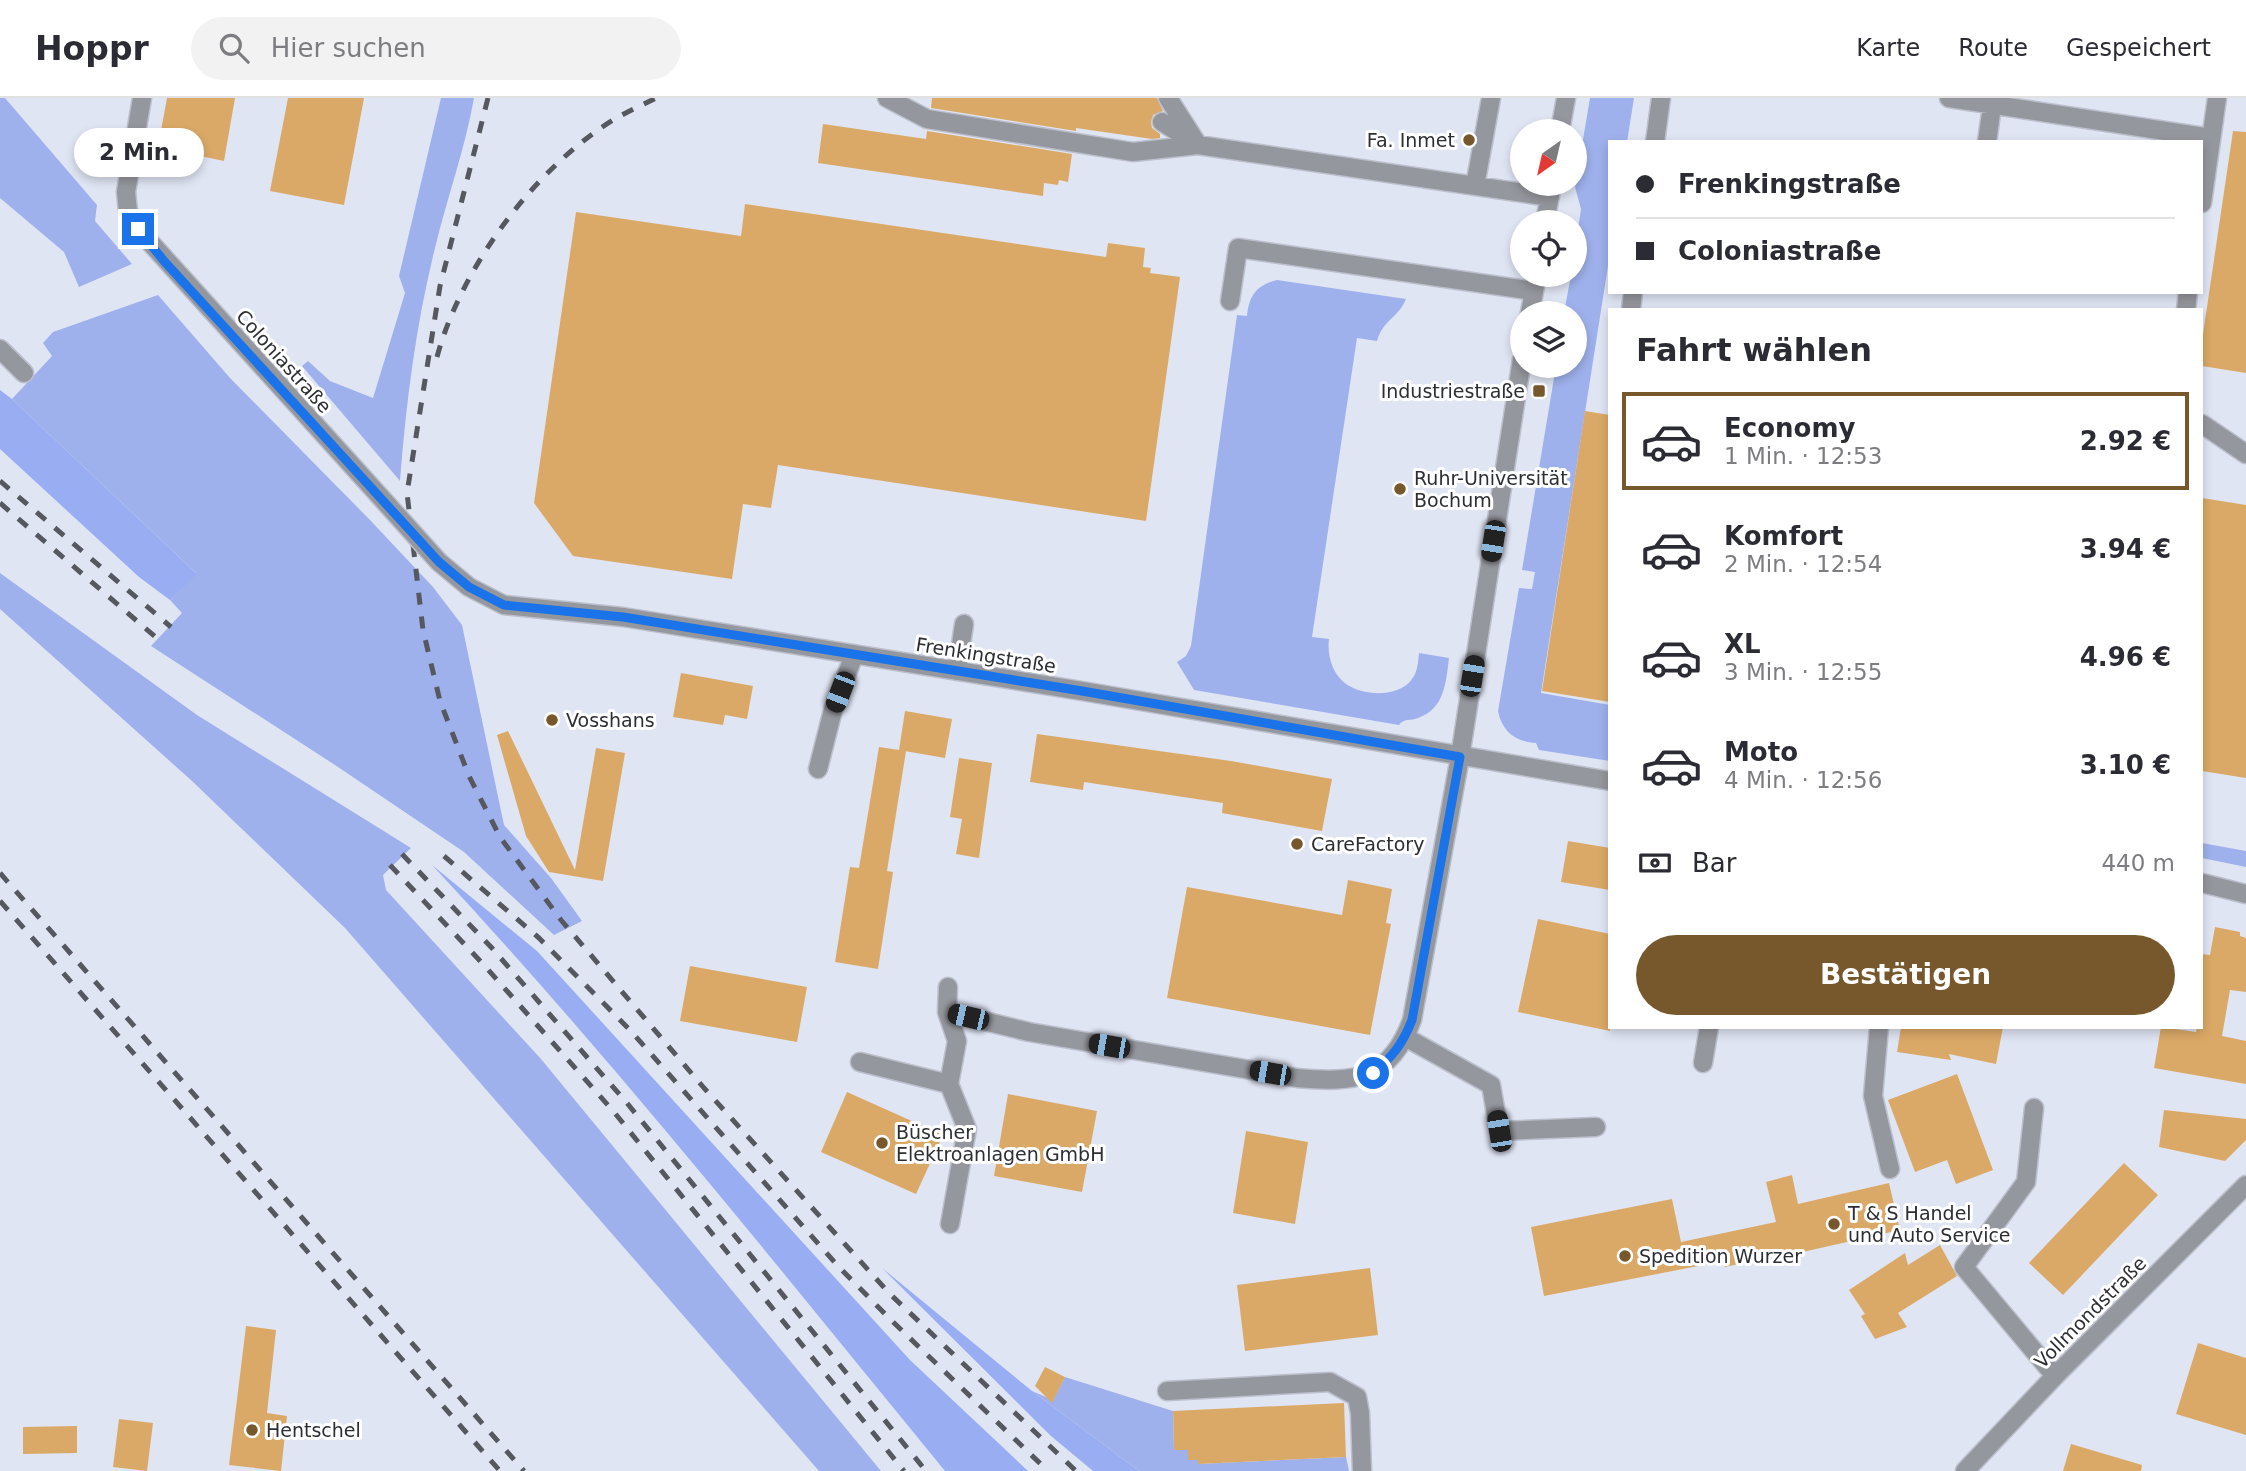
<!DOCTYPE html>
<html lang="de">
<head>
<meta charset="utf-8">
<style>
  :root { --surface:#fff; --page:#f2f2f3; --text:#2b2b33; --muted:#7c7c81; --line:#e1e1e2; --accent:#77582d }
  body { margin:0; font-family:"DejaVu Sans",sans-serif; background:var(--page); color:var(--text); height:100vh; display:flex; flex-direction:column; font-size:26px; white-space:nowrap }
  * { box-sizing:border-box; margin:0 }
  p { font-size:23px; color:var(--muted) }
  .icon { flex:none; width:38px; height:38px; fill:none; stroke:currentColor; stroke-width:2; stroke-linecap:round; stroke-linejoin:round }
  .map { position:relative; flex:1; overflow:hidden }
  .side { position:absolute; left:1608px; top:210px; width:595px; height:721px; display:flex; flex-direction:column; background:var(--surface); border-radius:0px; box-shadow:0 4px 10px #0003 }
  .side>* { flex:none }
  .hud { position:absolute; left:1608px; top:42px; width:595px; height:154px; border-radius:0px; box-shadow:0 4px 10px #0003; display:grid; align-content:center; height:154px; padding:0 28px; background:var(--surface) }
  .needle { width:46px; rotate:214deg }
  .fabs { position:absolute; left:1510px; top:21px; display:grid; gap:14px }
  .fabs a { display:grid; place-items:center; width:77px; height:77px; border-radius:50%; background:var(--surface); box-shadow:0 4px 10px #0003; font-size:35px }
  .end { position:absolute; width:32px; height:32px; margin:-16px; border:9px solid #1a73e8; background:#fff; box-shadow:0 0 0 4px #fff }
  .from { border-radius:50% }
  .bubble { position:absolute; height:49px; border-radius:24px; background:var(--surface); box-shadow:0 4px 10px #0003; font-size:23px; font-weight:600; line-height:49px; text-align:center }
  .car { position:absolute; width:21px; height:42px; margin:-21px -10px; border-radius:9px; box-shadow:0 0 5px 2px #0007; background:linear-gradient(#222 24%,#8ab4d8 0 40%,#222 0 76%,#8ab4d8 0 86%,#222 0) }
  .hud b { display:flex; align-items:center; gap:24px; height:66px; font-size:26px }
  .hud b+b { border-top:2px solid var(--line) }
  .hud i { width:18px; height:18px; background:var(--text) }
  ul { padding:0; list-style:none }
  li { display:flex; align-items:center; gap:21px; height:98px; margin:0 14px 10px; padding:0 14px; border:4px solid transparent; border-radius:0px }
  li div { flex:1 }
  li b { display:block; font-size:26px }
  li em { font-style:normal; font-weight:600 }
  li.current { border-color:var(--accent) }
  li>.icon { width:63px; height:63px; stroke-width:1.5 }
  h2 { padding:0 28px; font-size:32px; line-height:84px }
  .pay { display:flex; align-items:center; gap:18px; height:77px; padding:0 28px; font-size:26px }
  .pay p { margin-inline-start:auto }
  .cta { display:flex; gap:14px; margin-top:auto; padding:14px 28px }
  .cta a { flex:1; height:80px; border-radius:42px; background:var(--accent); color:#fff; font-size:28px; font-weight:600; line-height:80px; text-align:center }
  header { display:flex; align-items:center; gap:42px; box-sizing:border-box; height:98px; padding:0 35px; background:var(--surface); border-bottom:2px solid var(--line) }
  header strong { font-size:33px }
  nav { display:flex; gap:38px; margin-inline-start:auto; font-size:24px }
  .search { width:490px; height:63px; background:var(--page); display:flex; align-items:center; gap:18px; box-sizing:border-box; padding:0 24px; border-radius:38px; color:var(--muted); font-size:26px }
  .map>svg:first-child { display:block }
</style>
</head>
<body>
<header>
<strong>Hoppr</strong>
<div class="search"><svg class="icon" aria-label="search" viewBox="0 0 24 24"><circle cx="10" cy="10" r="6"/><path d="M15 15l6 6"/></svg>Hier suchen</div>
<nav><a>Karte</a><a>Route</a><a>Gespeichert</a></nav>
</header>
<div class="map">
<svg width="2246" height="1373" viewBox="0 0 2246 1373">
  <rect width="100%" height="100%" fill="#e0e5f4"/>
  <path fill="#9fb1ec" d="M 0,0 L 5,0 L 97,107 L 95,123 L 132,166 L 79,189 L 64,154 L 0,100 Z
    M 441,0 L 474,0 C 465,51 447,100 435,150 C 416,226 406,305 400,383 L 302,268 L 308,263 L 330,283 L 373,300 L 405,195 L 399,178 Z
    M 1590,0 L 1634,0 L 1627,44 L 1610,44 L 1610,155 L 1541,595 L 1610,607 L 1610,663 L 1539,652 L 1536,645 C 1516,644 1502,634 1498,613 L 1519,490 L 1532,491 L 1535,474 L 1522,472 L 1556,268 L 1575,268 L 1575,215 L 1564,215 L 1571,177 L 1575,177 L 1575,151 L 1581,111 L 1575,89 Z
    M 1277,182 L 1406,201 C 1399,219 1383,222 1377,243 L 1357,240 L 1312,539 L 1329,541 C 1327,557 1332,576 1346,586 C 1363,598 1399,600 1412,581 C 1418,574 1418,563 1419,555 L 1449,560 C 1446,583 1445,611 1418,620 C 1410,623 1404,620 1399,627 L 1194,592 L 1177,564 L 1186,558 L 1191,548 L 1237,217 L 1247,218 C 1249,198 1256,187 1277,182 Z
    M 158,197 L 230,280 L 370,422 L 433,489 L 462,527 L 504,727 L 551,780 L 582,823 L 554,837 L 464,754 L 335,667 L 151,548 L 182,515 L 170,502 L 196,475 L 12,301 L 52,258 L 43,245 L 53,234 Z
    M 0,475 L 197,617 L 411,750 L 383,777 L 386,792 L 541,961 L 881,1373 L 819,1373 L 345,830 L 192,683 L 0,511 Z
    M 2202,745 L 2246,753 L 2246,769 L 2202,760 Z
    M 1065,1279 L 1173,1313 L 1174,1352 L 1188,1352 L 1188,1362 L 1198,1362 L 1198,1366 L 1346,1359 L 1349,1373 L 1139,1373 L 1032,1293 L 1053,1302 Z"/>
  <path fill="#99adf2" d="M 0,292 L 12,301 L 197,476 L 170,502 L 139,479 L 0,351 Z
    M 432,767 L 537,853 L 910,1262 L 1028,1373 L 945,1373 C 777,1168 613,961 432,767 Z
    M 882,1170 L 1032,1293 L 1139,1373 L 1093,1373 L 1051,1338 Z"/>
  <path fill="#dba967" d="M 167,0 L 235,0 L 224,63 L 158,49 Z
    M 288,0 L 364,0 L 344,107 L 270,93 Z
    M 932,0 L 1157,0 L 1163,13 L 1153,17 L 1151,24 L 1152,30 L 1160,36 L 1160,40 L 1152,41 L 1076,30 L 1076,33 L 931,10 Z
    M 823,26 L 926,41 L 927,33 L 1072,56 L 1068,84 L 1059,82 L 1058,87 L 1044,85 L 1043,98 L 818,65 Z
    M 2233,33 L 2246,34 L 2246,275 L 2202,268 L 2202,243 Z
    M 745,106 L 1106,159 L 1108,145 L 1145,150 L 1143,169 L 1151,170 L 1150,175 L 1180,179 L 1146,423 L 778,367 L 771,410 L 743,406 L 732,481 L 573,458 L 534,405 L 576,114 L 741,138 Z
    M 1585,313 L 1610,317 L 1610,604 L 1542,593 Z
    M 2202,400 L 2246,407 L 2246,680 L 2202,673 Z
    M 681,575 L 753,588 L 747,621 L 725,617 L 723,627 L 673,619 Z
    M 905,613 L 952,621 L 945,660 L 899,652 Z
    M 508,633 L 575,772 L 596,650 L 625,655 L 603,783 L 549,774 L 526,738 L 497,637 Z
    M 1037,636 L 1231,663 L 1332,681 L 1322,733 L 1222,715 L 1223,705 L 1084,684 L 1083,692 L 1030,684 Z
    M 879,649 L 906,653 L 887,773 L 893,774 L 878,871 L 835,864 L 850,769 L 859,770 Z
    M 959,660 L 992,665 L 979,760 L 956,756 L 962,721 L 950,719 Z
    M 1568,743 L 1610,750 L 1610,792 L 1561,784 Z
    M 1348,782 L 1392,791 L 1386,825 L 1391,826 L 1370,937 L 1167,900 L 1187,789 L 1342,817 Z
    M 1538,821 L 1610,836 L 1610,933 L 1518,914 Z
    M 2215,829 L 2240,834 L 2240,838 L 2246,840 L 2246,894 L 2230,892 L 2222,938 L 2246,943 L 2246,986 L 2154,970 L 2161,929 L 2196,934 L 2197,929 L 2202,929 L 2202,856 L 2210,857 Z
    M 690,868 L 807,889 L 797,944 L 680,923 Z
    M 1901,929 L 2003,929 L 1996,966 L 1949,956 L 1951,962 L 1897,954 Z
    M 1957,976 L 1993,1072 L 1956,1086 L 1947,1062 L 1915,1074 L 1888,1002 Z
    M 847,994 L 943,1037 L 916,1096 L 821,1054 Z
    M 1008,996 L 1097,1013 L 1082,1094 L 994,1078 Z
    M 2164,1012 L 2246,1021 L 2246,1042 L 2225,1063 L 2159,1049 Z
    M 1246,1033 L 1308,1044 L 1295,1126 L 1233,1115 Z
    M 2124,1065 L 2158,1097 L 2063,1197 L 2029,1165 Z
    M 1792,1077 L 1798,1106 L 1889,1085 L 1900,1132 L 1785,1158 L 1784,1156 L 1725,1169 L 1724,1163 L 1544,1198 L 1531,1129 L 1672,1101 L 1681,1144 L 1776,1124 L 1766,1084 Z
    M 1940,1147 L 1957,1178 L 1898,1215 L 1907,1229 L 1875,1241 L 1861,1218 L 1865,1216 L 1849,1192 L 1905,1155 L 1908,1167 Z
    M 1370,1170 L 1378,1237 L 1245,1253 L 1237,1187 Z
    M 246,1228 L 276,1232 L 267,1315 L 287,1318 L 281,1373 L 229,1367 Z
    M 2198,1245 L 2246,1260 L 2246,1337 L 2176,1316 Z
    M 1045,1269 L 1065,1279 L 1052,1305 L 1035,1288 Z
    M 1344,1305 L 1346,1359 L 1198,1366 L 1198,1362 L 1188,1362 L 1188,1352 L 1174,1352 L 1173,1313 Z
    M 119,1321 L 153,1325 L 147,1373 L 113,1369 Z
    M 77,1328 L 77,1355 L 23,1356 L 23,1329 Z
    M 2071,1346 L 2142,1367 L 2141,1373 L 2063,1373 Z"/>
  <g fill="none" stroke-linecap="round" stroke-linejoin="round">
    <defs>
      <path id="minor" d="M 142,0 L 126,94 L 128,113 L 138,131 L 385,404
        M 887,0 L 927,21 L 1133,54 L 1198,47 L 1550,99
        M 1168,0 L 1198,47
        M 1949,0 L 2211,40
        M 1162,24 L 1195,45
        M 1560,33 L 1566,0
        M 1655,44 L 1661,0
        M 1987,44 L 1992,8
        M 1475,88 L 1491,0
        M 2202,105 L 2217,0
        M 1545,124 L 1552,86
        M 1230,203 L 1238,150 L 1534,193
        M 1631,212 L 1633,194
        M 2186,212 L 2188,194
        M 1530,215 L 1537,177
        M 0,251 L 24,275
        M 2202,326 L 2246,356
        M 439,464 L 469,489 L 504,507 L 623,519 L 1082,593 L 1610,683
        M 957,573 L 964,526
        M 818,671 L 833,612 L 854,557
        M 2202,785 L 2246,796
        M 948,889 L 947,914 L 1029,934 L 1297,980 C 1355,985 1390,982 1412,922 L 1460,659 L 1522,261
        M 1879,929 L 1873,998 L 1890,1071
        M 1405,939 L 1491,987 L 1499,1033 L 1596,1029
        M 860,964 L 949,986 L 957,943 L 947,914
        M 1703,965 L 1709,929
        M 949,986 L 967,1031 L 950,1126
        M 2034,1010 L 2026,1084 L 1964,1169 L 2055,1278
        M 1167,1293 L 1330,1284 L 1357,1299 L 1360,1315 L 1362,1373
        M 1965,1373 L 2055,1278 L 2246,1087"/>
    </defs>
    <use href="#minor" stroke="#bcc0cd" stroke-width="21"/>
    <use href="#minor" stroke="#95979e" stroke-width="18"/>
    <path stroke="#565860" stroke-width="5" stroke-dasharray="12 12" stroke-linecap="butt" d="M 488,0 L 440,188 L 407,395 L 423,532 L 440,603 L 469,678 L 500,739 L 561,822 L 704,990 L 889,1195 L 1076,1373
      M 437,259 C 461,170 534,71 613,22 C 627,14 642,7 656,0
      M 0,383 L 171,529
      M 0,405 L 159,542
      M 402,756 L 491,849 L 627,1005 L 926,1373
      M 444,758 L 539,840 L 630,932 L 837,1167 L 891,1222 L 1048,1373
      M 390,767 L 484,867 L 614,1014 L 904,1373
      M 0,775 L 524,1373
      M 0,803 L 500,1373"/>
    <defs>
      <path id="minor-bridge" d="M 385,404 L 439,464"/>
    </defs>
    <use href="#minor-bridge" stroke="#bcc0cd" stroke-width="21" stroke-linecap="butt"/>
    <use href="#minor-bridge" stroke="#95979e" stroke-width="18"/>
  </g>
  <g fill="none" stroke-linecap="round" stroke-linejoin="round">
    <path stroke="#1a73e8" stroke-width="9" d="M 138,131 L 164,163 L 439,464 L 469,489 L 504,507 L 623,519 L 1082,593 L 1460,659 L 1412,922 C 1402,947 1393,958 1373,975"/>
  </g>
  <g fill="#77582d" stroke="#fff" stroke-width="2.5">
    <circle cx="1469" cy="42" r="7"/>
    <rect x="1532" y="286" width="14" height="14" rx="3.5"/>
    <circle cx="1400" cy="391" r="7"/>
    <circle cx="552" cy="622" r="7"/>
    <circle cx="1297" cy="746" r="7"/>
    <circle cx="882" cy="1045" r="7"/>
    <circle cx="1834" cy="1126" r="7"/>
    <circle cx="1625" cy="1158" r="7"/>
    <circle cx="252" cy="1332" r="7"/>
  </g>
  <g text-anchor="middle" dominant-baseline="central" stroke-width="6" stroke-linejoin="round" paint-order="stroke">
    <g font-size="19" fill="#2c2e33" stroke="#fff" text-anchor="start">
      <text x="1455" y="42" text-anchor="end">Fa. Inmet</text>
      <text x="1525" y="293" text-anchor="end">Industriestraße</text>
      <text x="1414" y="380">Ruhr-Universität<tspan x="1414" dy="22">Bochum</tspan></text>
      <text x="566" y="622">Vosshans</text>
      <text x="1311" y="746">CareFactory</text>
      <text x="896" y="1034">Büscher<tspan x="896" dy="22">Elektroanlagen GmbH</tspan></text>
      <text x="1848" y="1115">T &amp; S Handel<tspan x="1848" dy="22">und Auto Service</tspan></text>
      <text x="1639" y="1158">Spedition Wurzer</text>
      <text x="266" y="1332">Hentschel</text>
    </g>
    <g font-size="19" fill="#2c2e33" stroke="#fff">
      <text transform="translate(284 263) rotate(48)">Coloniastraße</text>
      <text transform="translate(986 557) rotate(9)">Frenkingstraße</text>
      <text transform="translate(2090 1214) rotate(-45)">Vollmondstraße</text>
    </g>
  </g>
</svg>
<div class="fabs">
<a><svg class="needle" viewBox="-14 -14 28 28"><path d="M0-13l5 13h-10z" fill="#e53935"/><path d="M0 13l5-13h-10z" fill="#7c7c81"/></svg></a>
<a><svg class="icon" aria-label="locate" viewBox="0 0 24 24"><circle cx="12" cy="12" r="6"/><path d="M12 2v4M12 18v4M2 12h4M18 12h4"/></svg></a>
<a><svg class="icon" aria-label="layers" viewBox="0 0 24 24"><path d="M12 4l9 5-9 5-9-5zM3 14l9 5 9-5"/></svg></a>
</div>
<i class="end from" style="left:1373px;top:975px"></i>
<i class="end" style="left:138px;top:131px"></i>
<div class="bubble" style="left:74px;top:30px;width:130px">2 Min.</div>
<i class="car" style="left:1493px;top:443px;rotate:189deg"></i>
<i class="car" style="left:1472px;top:578px;rotate:9deg"></i>
<i class="car" style="left:840px;top:594px;rotate:201deg"></i>
<i class="car" style="left:968px;top:919px;rotate:283deg"></i>
<i class="car" style="left:1109px;top:948px;rotate:280deg"></i>
<i class="car" style="left:1270px;top:975px;rotate:280deg"></i>
<i class="car" style="left:1499px;top:1033px;rotate:351deg"></i>
<div class="hud">
<b><i class="from"></i>Frenkingstraße</b>
<b><i></i>Coloniastraße</b>
</div>
<section class="side">
<h2>Fahrt wählen</h2>
<ul>
<li class="current"><svg class="icon" aria-label="car" viewBox="0 0 24 24"><path d="M5 17H2v-5l4-1 3-4h7l3 4 3 1v5h-3M9 17h6M6 11h13"/><circle cx="7" cy="17" r="2"/><circle cx="17" cy="17" r="2"/></svg><div><b>Economy</b><p>1 Min. · 12:53</p></div><em>2.92 €</em></li>
<li><svg class="icon" aria-label="car" viewBox="0 0 24 24"><path d="M5 17H2v-5l4-1 3-4h7l3 4 3 1v5h-3M9 17h6M6 11h13"/><circle cx="7" cy="17" r="2"/><circle cx="17" cy="17" r="2"/></svg><div><b>Komfort</b><p>2 Min. · 12:54</p></div><em>3.94 €</em></li>
<li><svg class="icon" aria-label="car" viewBox="0 0 24 24"><path d="M5 17H2v-5l4-1 3-4h7l3 4 3 1v5h-3M9 17h6M6 11h13"/><circle cx="7" cy="17" r="2"/><circle cx="17" cy="17" r="2"/></svg><div><b>XL</b><p>3 Min. · 12:55</p></div><em>4.96 €</em></li>
<li><svg class="icon" aria-label="car" viewBox="0 0 24 24"><path d="M5 17H2v-5l4-1 3-4h7l3 4 3 1v5h-3M9 17h6M6 11h13"/><circle cx="7" cy="17" r="2"/><circle cx="17" cy="17" r="2"/></svg><div><b>Moto</b><p>4 Min. · 12:56</p></div><em>3.10 €</em></li>
</ul>
<div class="pay"><svg class="icon" aria-label="cash" viewBox="0 0 24 24"><path d="M3 7h18v10H3z"/><circle cx="12" cy="12" r="2"/></svg>Bar<p>440 m</p></div>
<div class="cta"><a>Bestätigen</a></div>
</section>
</div>
</body>
</html>
